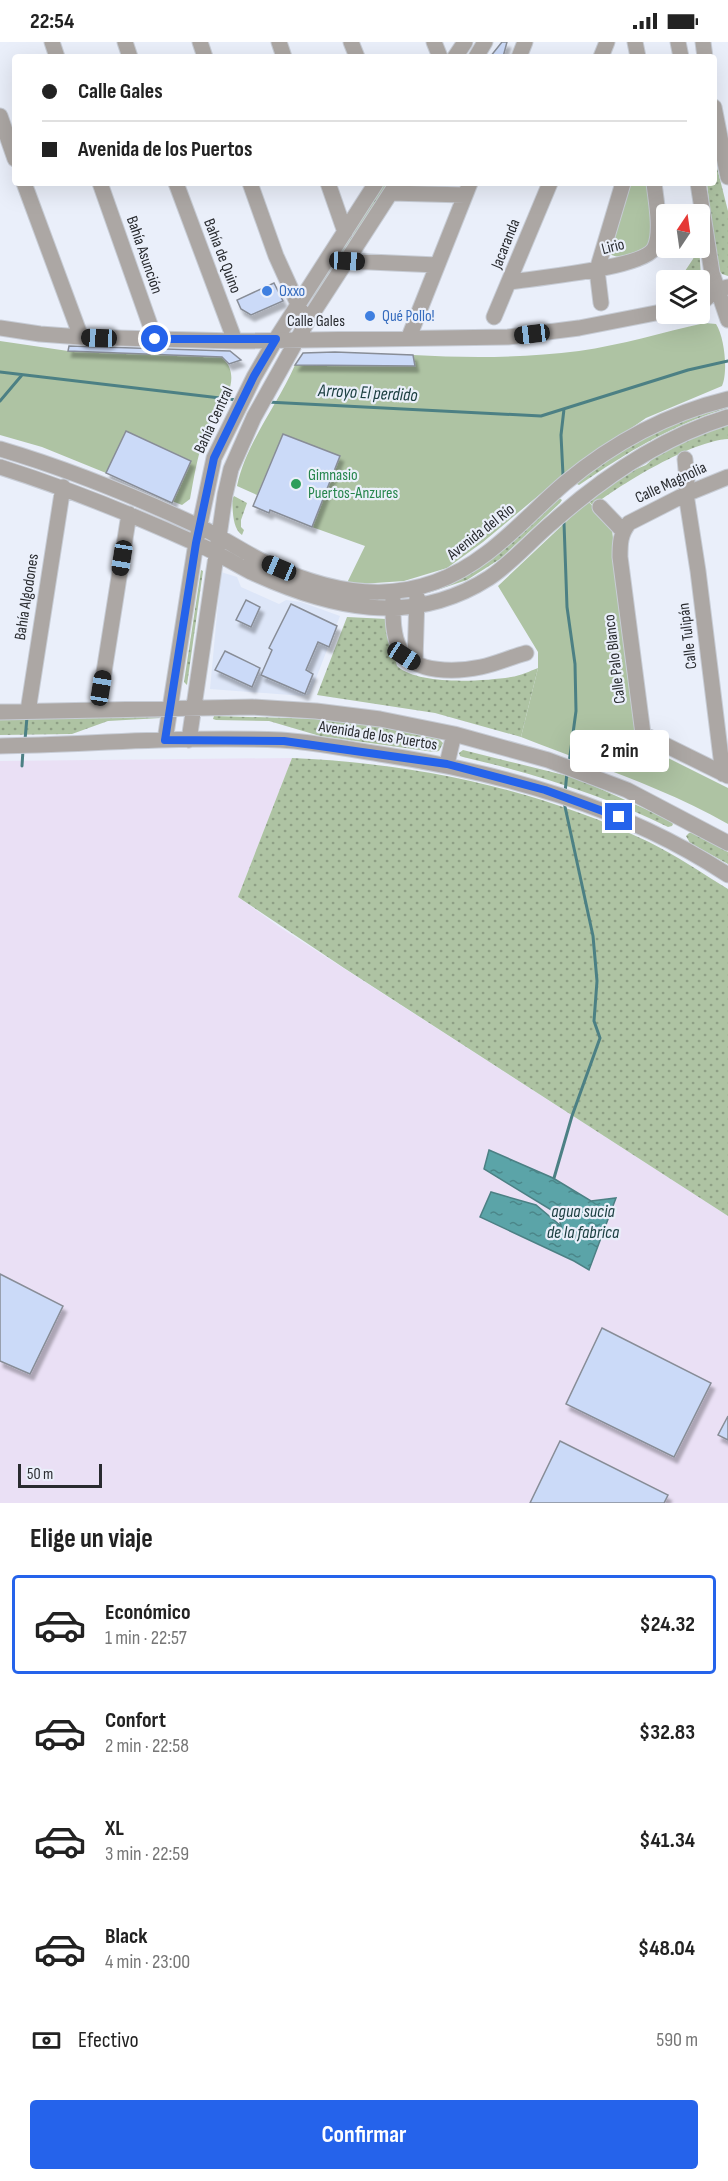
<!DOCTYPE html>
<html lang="es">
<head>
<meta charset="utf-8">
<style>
  :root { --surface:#fff; --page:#f6f6f6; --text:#222; --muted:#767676; --line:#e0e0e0; --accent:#2563eb }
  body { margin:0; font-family:"Sofia Sans Condensed",sans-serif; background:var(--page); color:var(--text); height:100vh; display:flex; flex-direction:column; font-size:22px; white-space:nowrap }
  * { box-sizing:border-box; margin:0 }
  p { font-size:20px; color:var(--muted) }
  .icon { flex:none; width:33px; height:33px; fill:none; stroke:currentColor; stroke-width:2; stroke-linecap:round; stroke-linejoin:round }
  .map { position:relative; height:1461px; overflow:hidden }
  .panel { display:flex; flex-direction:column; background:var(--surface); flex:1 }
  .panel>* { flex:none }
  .hud { position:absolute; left:12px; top:12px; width:705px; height:132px; border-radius:6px; box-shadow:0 6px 24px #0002; display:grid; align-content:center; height:132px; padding:0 30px; background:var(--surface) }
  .needle { width:39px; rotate:13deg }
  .controls { position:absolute; left:656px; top:162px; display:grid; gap:12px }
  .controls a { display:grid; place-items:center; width:54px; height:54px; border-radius:6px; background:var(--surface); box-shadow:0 6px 24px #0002; font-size:30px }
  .scale { position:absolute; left:18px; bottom:15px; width:84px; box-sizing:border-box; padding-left:6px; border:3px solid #292b2f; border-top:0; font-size:16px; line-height:21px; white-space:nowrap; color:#292b2f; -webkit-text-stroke:4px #eaeffa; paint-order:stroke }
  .end { position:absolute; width:27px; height:27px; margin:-14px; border:8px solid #2563eb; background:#fff; box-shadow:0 0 0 3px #fff }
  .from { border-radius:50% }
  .bubble { position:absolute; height:42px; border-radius:6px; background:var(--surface); box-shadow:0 6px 24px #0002; font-size:20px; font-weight:700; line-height:42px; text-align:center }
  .car { position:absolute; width:18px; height:36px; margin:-18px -9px; border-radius:8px; box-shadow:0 0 4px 2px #0007; background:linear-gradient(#222 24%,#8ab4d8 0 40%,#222 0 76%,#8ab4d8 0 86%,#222 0) }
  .hud b { display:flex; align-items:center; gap:21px; height:57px; font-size:22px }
  .hud b+b { border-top:2px solid var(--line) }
  .hud i { width:15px; height:15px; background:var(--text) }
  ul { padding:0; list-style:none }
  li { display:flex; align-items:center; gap:18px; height:99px; margin:0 12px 9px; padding:0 18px; border:3px solid transparent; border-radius:6px }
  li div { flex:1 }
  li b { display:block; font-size:22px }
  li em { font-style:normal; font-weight:700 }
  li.selected { border-color:var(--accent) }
  li>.icon { width:54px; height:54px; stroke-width:1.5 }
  h2 { padding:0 30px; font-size:27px; line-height:72px }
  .pay { display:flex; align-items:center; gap:15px; height:66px; padding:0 30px; font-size:22px }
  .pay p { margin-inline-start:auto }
  .action { display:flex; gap:12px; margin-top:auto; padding:12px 30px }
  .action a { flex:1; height:69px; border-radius:6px; background:var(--accent); color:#fff; font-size:24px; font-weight:700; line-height:69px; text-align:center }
  .status { display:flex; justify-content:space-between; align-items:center; height:42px; padding:0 30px; background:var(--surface); direction:ltr }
  .status svg { height:16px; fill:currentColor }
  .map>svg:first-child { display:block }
</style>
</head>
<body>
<div class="status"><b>22:54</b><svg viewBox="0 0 49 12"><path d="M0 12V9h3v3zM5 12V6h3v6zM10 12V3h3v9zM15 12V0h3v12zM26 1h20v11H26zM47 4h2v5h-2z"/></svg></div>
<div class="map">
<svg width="728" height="1461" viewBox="0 0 728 1461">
  <defs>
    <pattern id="grass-dots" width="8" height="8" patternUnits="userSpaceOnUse" patternTransform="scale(1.5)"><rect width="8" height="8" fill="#aec3a3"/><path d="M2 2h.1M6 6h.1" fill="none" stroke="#8e9f85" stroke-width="1.8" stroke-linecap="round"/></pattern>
    <pattern id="water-ripples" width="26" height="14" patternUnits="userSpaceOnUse" patternTransform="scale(1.5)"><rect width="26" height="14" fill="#5ba4a8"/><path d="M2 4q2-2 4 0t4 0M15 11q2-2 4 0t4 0" fill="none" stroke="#4b8689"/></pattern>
    <filter id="shadow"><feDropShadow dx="3.5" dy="6" stdDeviation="1.5" flood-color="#0004"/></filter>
  </defs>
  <rect width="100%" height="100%" fill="#eaeffa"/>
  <path fill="#dde6f8" d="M 221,530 L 237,535 L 241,545 L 279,562 L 286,558 L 301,560 L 340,574 L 310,652 L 304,654 L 210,647 Z"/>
  <path fill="#eae0f5" d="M 292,716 L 238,855 L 278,884 L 728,1174 L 728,1461 L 0,1461 L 0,719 Z"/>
  <path fill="url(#grass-dots)" d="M 714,114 L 728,169 L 728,234 L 722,232 L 716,225 L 707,141 L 714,141 Z
    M 385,141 L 389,141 L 313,257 L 312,254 Z
    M 699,203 L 701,236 L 699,242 L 699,238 L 679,238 L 693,217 Z
    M 728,362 L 728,366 C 671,383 628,410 579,443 L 577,442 L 576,440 L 596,423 L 650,389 Z
    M 728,381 L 728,397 C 692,399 622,441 593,464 L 586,456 L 608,439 L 646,423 L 666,405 Z
    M 234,454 L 247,461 L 241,478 L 241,485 L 244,488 L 242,493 C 232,486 233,468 232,457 Z
    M 559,456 L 562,458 L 560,461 L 500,517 L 467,538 L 428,551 C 437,541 457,540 469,532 C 502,511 530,482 559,456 Z
    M 201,528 L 203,529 L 187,643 L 184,640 Z
    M 347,575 L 387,577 C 394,591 392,609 397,624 C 419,644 484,639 511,635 C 520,634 530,629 538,626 L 521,695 L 435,671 L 317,653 Z
    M 154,674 L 161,676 L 108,679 L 72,692 L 0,693 L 0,676 Z
    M 214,674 L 322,677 L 409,689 L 438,696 L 443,701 L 439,709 L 434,710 L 320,694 L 269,679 L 216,678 L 213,677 Z
    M 463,708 L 576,736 L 670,778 L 673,782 L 672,784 L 668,785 C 605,754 532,731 463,715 L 460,714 L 459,711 Z
    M 292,716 C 414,721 539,747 649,800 C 677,814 702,831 728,847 L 728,1174 L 344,926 L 238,855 Z
    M 689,791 L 696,791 L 728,810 L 728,822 L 690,801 L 686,794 Z"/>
  <path fill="#aec3a3" d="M 629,141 L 648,141 L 654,188 L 647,204 C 635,211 617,221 607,209 Z
    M 705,281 L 716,282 C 725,296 728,331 722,344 L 646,376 L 563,433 L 483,500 L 447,526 L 404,539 L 346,543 L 365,504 L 312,485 L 340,414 L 283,392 L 257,453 L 237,444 C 246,401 277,364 295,323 L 415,324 L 413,313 C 468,316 524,316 579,309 C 622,303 663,290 705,281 Z
    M 0,299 L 68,309 L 222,315 C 247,339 215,370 205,394 C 197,414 194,436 190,457 L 182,463 L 172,459 L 190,419 L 126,389 L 106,431 L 42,405 L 0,393 Z
    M 589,460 L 612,488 L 638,699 L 646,705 L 728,746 L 728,782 C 661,744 592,723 521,695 L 538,626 L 538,610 L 498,544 L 571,475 Z"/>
  <path fill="url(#water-ripples)" stroke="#4c8084" stroke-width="1.5" d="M 489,1108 L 553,1136 L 591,1159 L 616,1156 L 589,1228 L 574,1219 L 480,1175 L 491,1150 L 536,1163 L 561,1184 L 558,1172 L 484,1127 Z"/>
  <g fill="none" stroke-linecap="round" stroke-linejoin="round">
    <path stroke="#4c8084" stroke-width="3" d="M 0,330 L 237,358
      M 0,359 L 22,333
      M 267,360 L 541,374 L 688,328 L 728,319
      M 563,433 L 561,393 L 564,367
      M 564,481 L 567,565 L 575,622 L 576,669 L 569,721
      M 25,698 L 27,675
      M 22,724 L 23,708
      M 565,751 L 567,730
      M 554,1136 L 572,1074 L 600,996 L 594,979 L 597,939 L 593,894 L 564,760"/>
  </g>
  <path fill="#cbdaf8" stroke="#888d97" stroke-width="1.5" filter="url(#shadow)" d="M 502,0 L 507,0 L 503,15 L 490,15 Z
    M 274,241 L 283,259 L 251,273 L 241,267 L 237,258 Z
    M 69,304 L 230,309 L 241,318 L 229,322 L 222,315 L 68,309 Z
    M 335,310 L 413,313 L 415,324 L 295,323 L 303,311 Z
    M 126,389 L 191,419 L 172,461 L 106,431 Z
    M 283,392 L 340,414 L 312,485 L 270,468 L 269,471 L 253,464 Z
    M 246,558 L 260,565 L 251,585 L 236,578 Z
    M 291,562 L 337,584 L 329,605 L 318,600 L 306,628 L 313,632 L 305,652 L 261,633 L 272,608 L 269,606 Z
    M 225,609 L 260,626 L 252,645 L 215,628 Z
    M 0,1232 L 63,1264 L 30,1332 L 0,1319 Z
    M 602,1286 L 711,1341 L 674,1415 L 566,1362 Z
    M 728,1374 L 728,1398 L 718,1393 Z
    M 560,1399 L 668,1453 L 664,1461 L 530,1461 Z"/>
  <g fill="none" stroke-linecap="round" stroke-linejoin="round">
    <defs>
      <path id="minor" d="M 52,0 L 57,15
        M 125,0 L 130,15
        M 200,0 L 205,15
        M 279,0 L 284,15
        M 351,0 L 357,15
        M 434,0 L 440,15
        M 635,0 L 638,15
        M 678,0 L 681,15
        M 703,0 L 705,15
        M 455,15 L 465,0
        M 476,15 L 485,0
        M 519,15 L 525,0
        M 601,15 L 607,0
        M 714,65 L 728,135
        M 0,74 L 15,117
        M 24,141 L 81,295
        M 100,141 L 155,297
        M 176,141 L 235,299
        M 250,141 L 276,214 L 301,269
        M 328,141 L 345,190
        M 698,141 L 712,231 L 728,278
        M 391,151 L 465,153
        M 347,219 L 437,223
        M 510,240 C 536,236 646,226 655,205 C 662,190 656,158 654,141
        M 601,261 L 597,228 L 623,141
        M 699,263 L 716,248 L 728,245
        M 494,275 L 550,141
        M 0,286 L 40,292 L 81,295 L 155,297 L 235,299 L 508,295 L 579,286 L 666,269
        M 409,295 L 470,141
        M 0,407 C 68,427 134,454 198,484 C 222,495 243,510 266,521 C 343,558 417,565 487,511 C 515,490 538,464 565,441 C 614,400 666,372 728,357
        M 685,417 L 687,438 L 686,452 L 698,529 L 723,732
        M 0,425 C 66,446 131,472 195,501 C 214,509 232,520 251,530 C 329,566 411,586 489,536 C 511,522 533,496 554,479 C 605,434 662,395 728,375
        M 728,435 L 686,452 L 629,481 C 620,492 620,502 620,515 L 643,692 L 728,734
        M 600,465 L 623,489
        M 393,556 C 393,572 392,592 400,607 C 414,632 457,630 481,625 C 496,622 511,615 526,611
        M 415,620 L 417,554
        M 98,668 L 129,472
        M 28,669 L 63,445
        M 0,670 L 252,665 L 316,669 L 380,677 L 454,692 L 548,718 L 627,748 L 728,801
        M 165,698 L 196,501 L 214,416 L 254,335 L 276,297 L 376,141
        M 189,698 L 225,453 L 231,427 L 254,375 L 307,280 L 397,141
        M 0,704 C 93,702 187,694 281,698 C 314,700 347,707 380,712 C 503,731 623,764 728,833
        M 447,722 L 454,692"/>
    </defs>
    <use href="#minor" stroke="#c7ccd5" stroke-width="17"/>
    <use href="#minor" stroke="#aca7a4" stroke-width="15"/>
  </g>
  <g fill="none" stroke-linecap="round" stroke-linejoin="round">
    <path stroke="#2563eb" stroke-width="8" d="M 155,297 L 276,297 L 254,334 L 214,416 L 196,501 L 165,698 L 284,699 L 447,722 L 545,748 L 619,775"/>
  </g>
  <g fill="#3f7fe0" stroke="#eaeffa" stroke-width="2">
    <circle cx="267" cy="249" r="6"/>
    <circle cx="370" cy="274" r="6"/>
  </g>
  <circle fill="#2e9e5b" stroke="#eaeffa" stroke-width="2" cx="296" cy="442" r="6"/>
  <g text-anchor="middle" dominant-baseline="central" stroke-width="4.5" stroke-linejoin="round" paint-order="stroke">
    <g font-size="16" fill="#292b2f" stroke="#eaeffa">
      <text transform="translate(506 202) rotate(-68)">Jacaranda</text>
      <text transform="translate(613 205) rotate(-14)">Lirio</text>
      <text transform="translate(144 213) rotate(71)">Bahía Asunción</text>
      <text transform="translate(222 214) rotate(69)">Bahía de Quino</text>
      <text x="316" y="279">Calle Gales</text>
      <text transform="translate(214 378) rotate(-65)">Bahía Central</text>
      <text transform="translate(671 441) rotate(-25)">Calle Magnolia</text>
      <text transform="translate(481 490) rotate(-38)">Avenida del Río</text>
      <text transform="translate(27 555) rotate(-81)">Bahía Algodones</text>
      <text transform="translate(688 594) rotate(-97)">Calle Tulipán</text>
      <text transform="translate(615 617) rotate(-97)">Calle Palo Blanco</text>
      <text transform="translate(378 694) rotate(9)">Avenida de los Puertos</text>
    </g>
    <g font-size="16" fill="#366cbe" stroke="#eaeffa" text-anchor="start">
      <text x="279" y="249">Oxxo</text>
      <text x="382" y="274">Qué Pollo!</text>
    </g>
    <g font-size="16" fill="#27864d" stroke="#eaeffa" text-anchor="start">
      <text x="308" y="433">Gimnasio<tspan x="308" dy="18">Puertos-Anzures</tspan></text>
    </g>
    <g font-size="18" font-style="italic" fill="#1d4042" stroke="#eaeffa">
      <text transform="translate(368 351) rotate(3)">Arroyo El perdido</text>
      <text x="583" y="1169">agua sucia<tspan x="583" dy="21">de la fabrica</tspan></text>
    </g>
  </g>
</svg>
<div class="controls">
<a><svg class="needle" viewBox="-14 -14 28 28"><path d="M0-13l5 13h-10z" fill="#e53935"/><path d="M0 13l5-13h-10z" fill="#767676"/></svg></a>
<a><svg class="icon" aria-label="layers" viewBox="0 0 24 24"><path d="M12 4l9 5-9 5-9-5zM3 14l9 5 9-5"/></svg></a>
</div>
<div class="scale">50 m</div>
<i class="end from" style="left:155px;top:297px"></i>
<i class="end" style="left:619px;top:775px"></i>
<div class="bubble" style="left:570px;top:688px;width:99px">2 min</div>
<i class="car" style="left:347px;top:219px;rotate:93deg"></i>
<i class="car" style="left:532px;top:292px;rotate:263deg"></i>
<i class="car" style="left:99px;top:296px;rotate:272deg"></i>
<i class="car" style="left:122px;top:516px;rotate:189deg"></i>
<i class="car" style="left:279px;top:526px;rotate:293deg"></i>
<i class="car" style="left:404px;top:614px;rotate:123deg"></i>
<i class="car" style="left:101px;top:646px;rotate:9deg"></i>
<div class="hud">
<b><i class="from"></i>Calle Gales</b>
<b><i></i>Avenida de los Puertos</b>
</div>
</div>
<section class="panel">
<h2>Elige un viaje</h2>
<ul>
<li class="selected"><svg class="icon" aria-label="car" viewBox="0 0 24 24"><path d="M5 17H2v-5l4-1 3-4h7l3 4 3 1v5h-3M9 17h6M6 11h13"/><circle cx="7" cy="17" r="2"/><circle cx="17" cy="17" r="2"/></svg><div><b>Económico</b><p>1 min · 22:57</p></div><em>$24.32</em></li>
<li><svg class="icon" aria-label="car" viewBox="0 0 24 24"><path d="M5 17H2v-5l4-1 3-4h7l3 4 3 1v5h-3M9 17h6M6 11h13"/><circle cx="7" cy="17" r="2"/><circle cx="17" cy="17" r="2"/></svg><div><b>Confort</b><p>2 min · 22:58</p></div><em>$32.83</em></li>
<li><svg class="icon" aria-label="car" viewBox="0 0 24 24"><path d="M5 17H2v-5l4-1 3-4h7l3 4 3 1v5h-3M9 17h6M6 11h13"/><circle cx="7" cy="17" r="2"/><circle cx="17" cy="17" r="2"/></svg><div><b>XL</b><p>3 min · 22:59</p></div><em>$41.34</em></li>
<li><svg class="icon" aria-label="car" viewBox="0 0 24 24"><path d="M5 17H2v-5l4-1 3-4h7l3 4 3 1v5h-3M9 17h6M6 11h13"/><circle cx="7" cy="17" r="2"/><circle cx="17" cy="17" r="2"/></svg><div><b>Black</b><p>4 min · 23:00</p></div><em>$48.04</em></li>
</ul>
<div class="pay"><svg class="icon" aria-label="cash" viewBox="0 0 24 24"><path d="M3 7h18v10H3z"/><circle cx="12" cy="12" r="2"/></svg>Efectivo<p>590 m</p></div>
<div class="action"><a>Confirmar</a></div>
</section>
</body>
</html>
